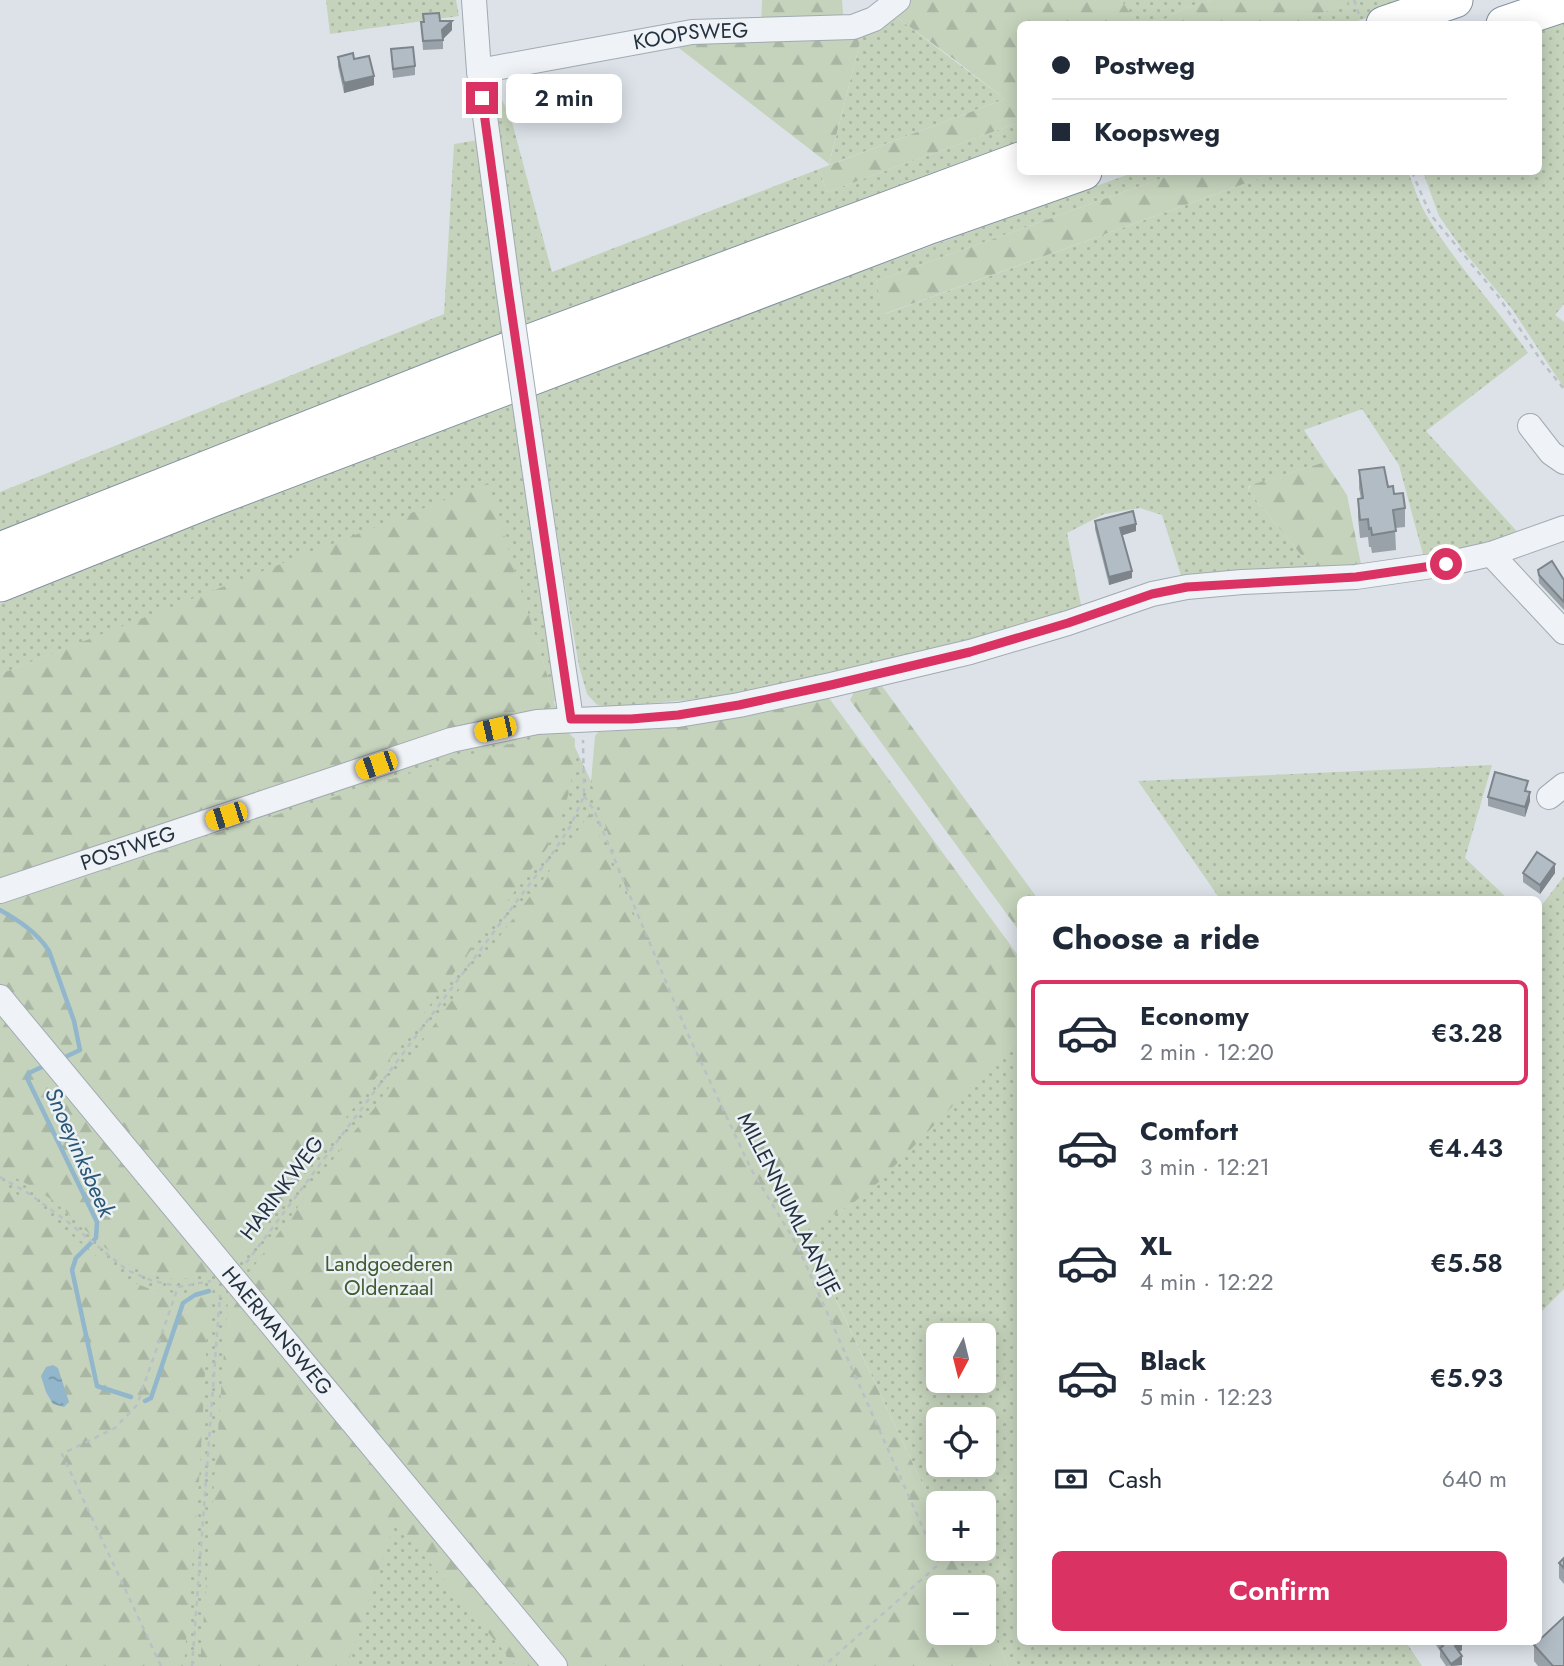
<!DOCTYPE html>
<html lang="en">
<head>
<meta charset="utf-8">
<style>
  :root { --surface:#fff; --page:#f6f6f7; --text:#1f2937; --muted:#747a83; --line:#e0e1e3; --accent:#db3264 }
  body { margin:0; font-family:Jost,sans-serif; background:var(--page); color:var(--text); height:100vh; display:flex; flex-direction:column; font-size:26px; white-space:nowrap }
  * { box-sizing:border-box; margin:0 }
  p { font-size:23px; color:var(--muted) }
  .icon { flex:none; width:38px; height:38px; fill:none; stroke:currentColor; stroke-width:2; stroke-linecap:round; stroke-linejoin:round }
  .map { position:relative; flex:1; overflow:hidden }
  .sheet { position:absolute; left:1017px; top:896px; width:525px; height:749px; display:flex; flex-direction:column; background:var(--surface); border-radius:10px; box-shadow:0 4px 18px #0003 }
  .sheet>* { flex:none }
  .hud { position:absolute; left:1017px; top:21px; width:525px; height:154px; border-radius:10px; box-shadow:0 4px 18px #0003; display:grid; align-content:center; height:154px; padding:0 35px; background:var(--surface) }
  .needle { width:46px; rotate:187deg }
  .tools { position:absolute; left:926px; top:1323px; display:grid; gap:14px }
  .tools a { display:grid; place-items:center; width:70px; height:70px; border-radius:10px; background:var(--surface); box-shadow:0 4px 18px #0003; font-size:35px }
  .end { position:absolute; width:32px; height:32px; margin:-16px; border:9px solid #db3264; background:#fff; box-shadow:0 0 0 4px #fff }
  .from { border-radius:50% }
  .bubble { position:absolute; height:49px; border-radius:10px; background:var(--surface); box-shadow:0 4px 18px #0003; font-size:23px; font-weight:600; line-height:49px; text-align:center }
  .car { position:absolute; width:21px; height:42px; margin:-21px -10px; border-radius:9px; box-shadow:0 0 5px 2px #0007; background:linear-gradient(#f5c518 24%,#345 0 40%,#f5c518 0 76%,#345 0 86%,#f5c518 0) }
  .hud b { display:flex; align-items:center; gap:24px; height:66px; font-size:26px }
  .hud b+b { border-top:2px solid var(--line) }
  .hud i { width:18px; height:18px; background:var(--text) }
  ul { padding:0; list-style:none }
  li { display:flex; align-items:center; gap:21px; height:105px; margin:0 14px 10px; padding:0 21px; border:4px solid transparent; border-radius:10px }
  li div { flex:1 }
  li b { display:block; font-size:26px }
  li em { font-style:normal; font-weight:600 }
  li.on { border-color:var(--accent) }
  li>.icon { width:63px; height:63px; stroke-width:1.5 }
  h2 { padding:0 35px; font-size:32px; line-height:84px }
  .pay { display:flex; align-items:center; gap:18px; height:77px; padding:0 35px; font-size:26px }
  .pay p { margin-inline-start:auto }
  .action { display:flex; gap:14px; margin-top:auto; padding:14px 35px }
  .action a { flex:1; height:80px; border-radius:10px; background:var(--accent); color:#fff; font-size:28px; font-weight:600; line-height:80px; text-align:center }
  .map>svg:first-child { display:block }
</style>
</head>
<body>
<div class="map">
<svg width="1564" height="1666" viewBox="0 0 1564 1666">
  <defs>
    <pattern id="grass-dots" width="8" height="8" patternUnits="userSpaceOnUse" patternTransform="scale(1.75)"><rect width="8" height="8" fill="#c5d3bc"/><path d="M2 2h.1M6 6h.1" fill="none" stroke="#a9b6a3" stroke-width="1.8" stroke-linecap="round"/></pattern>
    <pattern id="forest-firs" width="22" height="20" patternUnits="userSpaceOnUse" patternTransform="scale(1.75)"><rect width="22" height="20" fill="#c5d3bc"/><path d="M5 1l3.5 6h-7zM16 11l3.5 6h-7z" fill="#a9b6a3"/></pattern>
    <pattern id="water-ripples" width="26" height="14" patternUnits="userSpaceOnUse" patternTransform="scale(1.75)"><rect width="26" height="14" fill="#92b7cc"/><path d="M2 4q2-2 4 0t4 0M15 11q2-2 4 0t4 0" fill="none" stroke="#7795a7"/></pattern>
  </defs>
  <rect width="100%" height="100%" fill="#dce2e8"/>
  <path fill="url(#grass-dots)" fill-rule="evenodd" d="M 326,0 L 456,0 L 459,16 L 330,34 Z
    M 1121,0 L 1212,0 L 1185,8 L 1165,19 L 1141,23 L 1136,21 Z
    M 1346,0 L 1417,0 L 1349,24 L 1291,24 L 1347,4 Z
    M 895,16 L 1005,99 L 829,165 L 862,34 Z
    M 1564,20 L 1564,304 L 1555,315 L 1564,322 L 1564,388 L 1512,309 L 1462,249 L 1439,216 L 1423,172 L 1538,172 L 1538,29 Z
    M 493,79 L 512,122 L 552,272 L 819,169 L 827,192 L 1020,122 L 1020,143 L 0,534 L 0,492 L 444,314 L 454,144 L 478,140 L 499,294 L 520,286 Z
    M 1135,172 L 1179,172 L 876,281 L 885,314 L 1277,172 L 1408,172 C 1415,189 1420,206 1430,221 C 1459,268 1497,308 1528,353 L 1426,431 L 1522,537 L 1425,562 L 1399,465 L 1362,409 L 1304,430 L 1325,462 L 1249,486 L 1248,490 L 1315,572 L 1183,582 L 1162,515 L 1140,508 L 1104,514 L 1067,533 L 1082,610 L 932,655 L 722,697 L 609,707 L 597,705 L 587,694 L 579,666 L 562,568 L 543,442 L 523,450 L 558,695 L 555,700 L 522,594 L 548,690 L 666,940 L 938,1587 L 938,1633 L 984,1633 L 1005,1666 L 0,1666 L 0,681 L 124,626 L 0,674 L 0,604 C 375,451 754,309 1135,172 Z
    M 1492,765 L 1465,858 L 1508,899 L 1220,899 L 1138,781 Z
    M 1564,876 L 1564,1289 L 1538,1315 L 1538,910 Z
    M 1020,1037 L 1020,1642 L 1406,1642 L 1422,1666 L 1008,1666 L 984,1614 L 984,1587 L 971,1587 L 953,1549 L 984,1549 L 984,1503 L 938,1503 L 938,1517 L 804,1231 L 853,1203 ZM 938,1335 L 984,1335 L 984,1381 L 938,1381 ZM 938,1419 L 984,1419 L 984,1465 L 938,1465 Z"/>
  <path fill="url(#forest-firs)" d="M 762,0 L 842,0 L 844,25 L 761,26 Z
    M 911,0 L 1121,0 L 1136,21 L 1141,23 L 1165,19 L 1185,8 L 1212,0 L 1346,0 L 1348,4 L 1291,24 L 1020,24 L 1020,122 L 827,192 L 819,169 L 1005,99 L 955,60 L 895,16 Z
    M 862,34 L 829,164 L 675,45 C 691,43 708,38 724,38 C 773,37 813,45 862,34 Z
    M 1179,172 L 1277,172 L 884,314 L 876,281 Z
    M 1325,462 L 1347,495 L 1362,569 L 1315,572 L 1248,490 L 1251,485 Z
    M 488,483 L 555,700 L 552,706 L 540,714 L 0,883 L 0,674 Z
    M 882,686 L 1038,899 L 1020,900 L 1020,932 L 850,700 L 854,692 Z
    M 829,698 L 1020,958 L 1020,1037 L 880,1181 L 853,1203 L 804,1232 L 938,1517 L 938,1549 L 953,1549 L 971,1587 L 938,1587 L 938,1633 L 984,1633 L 984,1614 L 1008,1666 L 560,1666 L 245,1278 L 352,1134 L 373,1110 L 467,979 L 554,865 L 590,813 L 641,935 L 591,782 L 595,736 L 598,732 L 681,727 Z
    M 560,732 L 569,733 L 575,739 C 574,783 567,809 547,848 L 272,1217 L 234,1265 L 0,987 L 0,904 L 169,848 L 482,751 Z
    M 0,1008 L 216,1271 C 204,1274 191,1279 179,1279 C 120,1279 88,1225 45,1195 C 30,1184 13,1179 0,1166 Z
    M 0,1185 L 36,1205 L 120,1277 L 150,1289 L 181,1294 L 213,1286 L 207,1335 L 200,1468 L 184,1666 L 0,1666 Z
    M 229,1287 L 543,1666 L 516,1666 L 395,1521 L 347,1666 L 200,1666 Z"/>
  <path fill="url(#water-ripples)" d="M 53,1365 L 58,1368 L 69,1402 L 64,1407 L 53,1404 L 46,1392 L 41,1376 L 46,1367 Z"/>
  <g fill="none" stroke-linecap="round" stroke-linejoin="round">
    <path stroke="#92b7cc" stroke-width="4.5" d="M 0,910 C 19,921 37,932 49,951 L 74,1021 L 80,1050 L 61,1059
      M 46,1065 L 29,1073 L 27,1078 L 97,1222 L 96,1238 L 76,1258 L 72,1270 L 97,1386 L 131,1397
      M 145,1401 L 151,1398 L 183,1303 L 195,1295 L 209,1291"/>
    <defs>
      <g id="minor">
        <path d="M 474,0 L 479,71 L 508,288"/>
        <path id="s1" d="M 479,71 L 692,32 L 853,27 L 874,19 L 898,0"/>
        <path d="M 1530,426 L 1551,453 L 1564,462"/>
        <path d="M 530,440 L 571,719"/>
        <path d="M 1491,554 L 1564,632"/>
        <path d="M 1549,797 L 1564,785"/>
        <path id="s2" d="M 0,891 L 451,740 L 537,722 L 678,715 L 739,705 L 831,685 L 970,652 L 1068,623 L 1152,594 L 1187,587 L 1242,582 L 1356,577 L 1446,564 L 1491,554 L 1564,528"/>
        <path id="s3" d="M 0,997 L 555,1666"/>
      </g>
      <path id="highway" d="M 1384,24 L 1455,0
        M 1504,24 L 1564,4
        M 0,550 L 497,354 L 1020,160
        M 0,584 L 212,499 L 930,226 L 1084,172"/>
    </defs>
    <use href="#minor" stroke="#a1aab2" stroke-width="26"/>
    <use href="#highway" stroke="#8292a0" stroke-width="37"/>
    <path stroke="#bac0c6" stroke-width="2.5" stroke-dasharray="5 5" stroke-linecap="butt" d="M 1354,0 L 1360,17
      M 1412,172 L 1430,214 L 1498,296 L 1542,362 L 1564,389
      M 584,796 L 594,810 L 687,1032 L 751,1169 L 797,1245 L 939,1564 L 824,1666
      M 0,1177 L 28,1193 L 68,1222 L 127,1270 L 153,1281 L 177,1286
      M 246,1263 L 550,857 L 570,827 L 584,796 L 583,740
      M 161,1666 L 62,1454 L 115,1428 L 137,1405 L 178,1287 L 211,1281
      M 192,1666 L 220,1295"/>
    <use href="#minor" stroke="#eff2f6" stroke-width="24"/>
    <use href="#highway" stroke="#fff" stroke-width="35"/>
    <defs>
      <path id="minor-bridge" d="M 508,288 L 530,440"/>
    </defs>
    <use href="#minor-bridge" stroke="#a1aab2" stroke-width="26" stroke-linecap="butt"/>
    <use href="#minor-bridge" stroke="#eff2f6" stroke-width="24"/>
  </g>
  <path fill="#99a2a9" d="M 421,22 L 452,30 L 443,39 L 443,49 L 423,50 Z
    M 391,49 L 415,66 L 415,75 L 393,78 Z
    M 338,57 L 354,59 L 374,85 L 344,93 L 338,66 Z
    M 1359,470 L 1388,487 L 1405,508 L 1405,527 L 1395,528 L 1396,550 L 1372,553 L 1371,547 L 1369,547 L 1368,537 L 1360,538 L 1358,517 L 1358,499 L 1361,499 L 1359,488 Z
    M 1095,521 L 1136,531 L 1122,535 L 1132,578 L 1109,585 L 1095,529 Z
    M 1538,570 L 1564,580 L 1564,610 L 1539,583 Z
    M 1527,791 L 1530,801 L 1525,817 L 1488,806 L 1488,797 Z
    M 1523,873 L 1555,873 L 1540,894 L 1523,882 Z
    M 1564,1558 L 1564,1584 L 1559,1578 L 1559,1563 Z
    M 1434,1642 L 1462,1642 L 1462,1650 L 1459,1652 L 1462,1665 L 1446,1666 L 1440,1657 L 1440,1651 Z
    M 1534,1645 L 1564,1666 L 1538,1666 L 1534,1661 Z"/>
  <path fill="#7d848a" d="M 452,21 L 452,30 L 442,40 L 442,30 Z
    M 374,76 L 374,85 L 344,93 L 344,83 Z
    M 1136,524 L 1136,531 L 1120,536 L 1120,528 Z
    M 1132,571 L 1132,578 L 1109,585 L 1109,577 Z
    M 1530,792 L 1530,801 L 1525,817 L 1525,807 Z
    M 1555,864 L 1555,873 L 1540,894 L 1540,885 Z
    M 1461,1642 L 1462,1642 L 1462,1650 L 1455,1655 L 1455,1646 Z
    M 1462,1656 L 1462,1665 L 1451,1666 L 1451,1664 Z"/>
  <path fill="#b2bcc5" stroke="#7d848a" stroke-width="2" d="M 439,13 L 440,21 L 452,21 L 442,30 L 443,40 L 423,41 L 421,22 L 424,22 L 423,14 Z
    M 413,47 L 415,66 L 393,69 L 391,49 Z
    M 353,53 L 354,59 L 369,56 L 374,76 L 344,83 L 338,57 Z
    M 1384,467 L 1388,487 L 1393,486 L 1394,494 L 1403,493 L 1405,508 L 1393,510 L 1396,531 L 1372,535 L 1371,528 L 1369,529 L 1368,519 L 1360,520 L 1358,499 L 1363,498 L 1359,470 Z
    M 1133,511 L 1136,524 L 1120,528 L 1132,571 L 1109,577 L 1095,521 Z
    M 1552,561 L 1564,580 L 1564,602 L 1539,575 L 1538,570 Z
    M 1495,772 L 1528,781 L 1525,791 L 1530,792 L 1525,807 L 1488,797 Z
    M 1537,852 L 1555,864 L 1540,885 L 1523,873 Z
    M 1564,1558 L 1564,1568 L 1559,1563 Z
    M 1564,1617 L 1564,1666 L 1553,1666 L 1534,1645 Z
    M 1440,1642 L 1461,1642 L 1455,1646 L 1462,1656 L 1451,1664 L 1440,1648 L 1443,1646 Z"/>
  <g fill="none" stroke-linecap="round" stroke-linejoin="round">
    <path stroke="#db3264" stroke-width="9" d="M 482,98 L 508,288 L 571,719 L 631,719 L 678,715 L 739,705 L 831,685 L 970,652 L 1068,623 L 1152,594 L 1187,587 L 1356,577 L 1446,564"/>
  </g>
  <g text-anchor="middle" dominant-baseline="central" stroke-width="5" stroke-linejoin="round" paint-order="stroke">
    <g font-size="21" fill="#24323f" stroke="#ebf1f5">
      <text stroke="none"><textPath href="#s1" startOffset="215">KOOPSWEG</textPath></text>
      <text stroke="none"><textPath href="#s2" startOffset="135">POSTWEG</textPath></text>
      <text transform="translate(282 1188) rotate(-53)">HARINKWEG</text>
      <text transform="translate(789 1204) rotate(63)">MILLENNIUMLAANTJE</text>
      <text stroke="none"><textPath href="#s3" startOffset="434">HAERMANSWEG</textPath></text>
    </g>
    <g font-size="21" fill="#3f5c30" stroke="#ebf1f5">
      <text x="389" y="1264">Landgoederen<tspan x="389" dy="24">Oldenzaal</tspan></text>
    </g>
    <g font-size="23" font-style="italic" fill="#2a5877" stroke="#ebf1f5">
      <text transform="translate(80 1152) rotate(66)">Snoeyinksbeek</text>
    </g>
  </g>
</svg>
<div class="tools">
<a><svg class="needle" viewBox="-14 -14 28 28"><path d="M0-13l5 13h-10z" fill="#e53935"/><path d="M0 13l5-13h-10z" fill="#747a83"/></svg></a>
<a><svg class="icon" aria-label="locate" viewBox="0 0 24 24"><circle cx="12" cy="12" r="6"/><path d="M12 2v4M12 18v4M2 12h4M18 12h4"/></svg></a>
<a>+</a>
<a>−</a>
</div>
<i class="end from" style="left:1446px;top:564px"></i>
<i class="end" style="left:482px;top:98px"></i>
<div class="bubble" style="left:506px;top:74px;width:116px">2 min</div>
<i class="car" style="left:495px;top:729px;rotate:257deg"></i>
<i class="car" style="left:376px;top:765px;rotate:251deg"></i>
<i class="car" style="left:226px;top:816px;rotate:252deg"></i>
<div class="hud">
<b><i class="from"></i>Postweg</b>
<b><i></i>Koopsweg</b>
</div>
<section class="sheet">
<h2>Choose a ride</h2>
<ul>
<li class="on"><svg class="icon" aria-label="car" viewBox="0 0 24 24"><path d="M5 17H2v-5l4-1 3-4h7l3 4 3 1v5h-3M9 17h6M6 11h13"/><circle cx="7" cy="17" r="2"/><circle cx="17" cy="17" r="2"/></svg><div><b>Economy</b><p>2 min · 12:20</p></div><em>€3.28</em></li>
<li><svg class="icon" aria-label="car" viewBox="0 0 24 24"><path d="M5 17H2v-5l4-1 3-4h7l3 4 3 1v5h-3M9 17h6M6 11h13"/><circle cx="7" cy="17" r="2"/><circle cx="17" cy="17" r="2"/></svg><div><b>Comfort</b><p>3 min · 12:21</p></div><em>€4.43</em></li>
<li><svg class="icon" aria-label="car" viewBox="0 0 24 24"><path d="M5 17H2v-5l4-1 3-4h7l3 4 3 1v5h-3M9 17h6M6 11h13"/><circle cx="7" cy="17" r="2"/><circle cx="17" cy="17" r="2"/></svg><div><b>XL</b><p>4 min · 12:22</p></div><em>€5.58</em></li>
<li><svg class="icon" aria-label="car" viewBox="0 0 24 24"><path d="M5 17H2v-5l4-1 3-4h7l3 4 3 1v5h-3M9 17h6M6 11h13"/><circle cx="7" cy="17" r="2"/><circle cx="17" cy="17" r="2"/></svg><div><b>Black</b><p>5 min · 12:23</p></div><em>€5.93</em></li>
</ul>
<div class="pay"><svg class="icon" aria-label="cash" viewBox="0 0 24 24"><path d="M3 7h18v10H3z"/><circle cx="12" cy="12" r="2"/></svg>Cash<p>640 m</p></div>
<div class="action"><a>Confirm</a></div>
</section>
</div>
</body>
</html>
